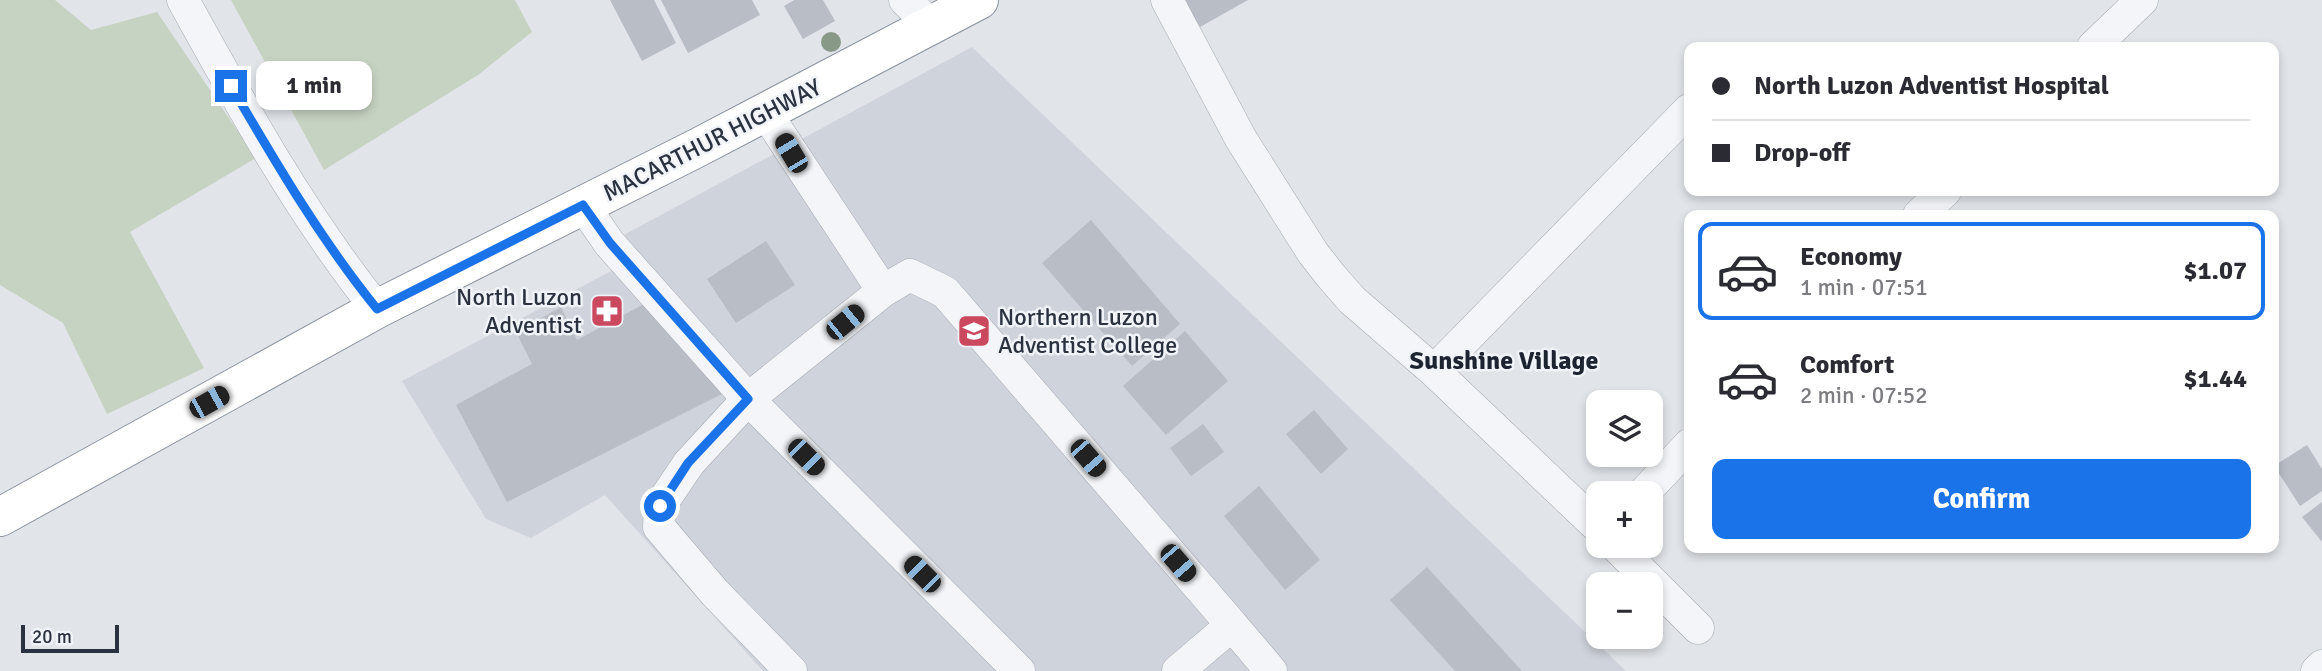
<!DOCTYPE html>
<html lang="en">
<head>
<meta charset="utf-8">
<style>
  :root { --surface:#fff; --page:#f7f7f7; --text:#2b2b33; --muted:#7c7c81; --line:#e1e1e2; --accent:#1a73e8 }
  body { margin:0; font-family:Signika,sans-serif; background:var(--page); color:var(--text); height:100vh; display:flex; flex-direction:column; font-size:26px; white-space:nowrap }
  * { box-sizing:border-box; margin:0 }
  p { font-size:23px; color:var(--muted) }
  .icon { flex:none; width:38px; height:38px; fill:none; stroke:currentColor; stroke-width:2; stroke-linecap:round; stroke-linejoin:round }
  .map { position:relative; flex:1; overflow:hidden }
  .details { position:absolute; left:1684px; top:210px; width:595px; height:343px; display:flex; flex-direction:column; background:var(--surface); border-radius:14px; box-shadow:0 4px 10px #0003 }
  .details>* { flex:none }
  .hud { position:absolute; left:1684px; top:42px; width:595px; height:154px; border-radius:14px; box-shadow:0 4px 10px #0003; display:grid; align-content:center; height:154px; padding:0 28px; background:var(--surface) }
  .tools { position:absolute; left:1586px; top:390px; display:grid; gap:14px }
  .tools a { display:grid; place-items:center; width:77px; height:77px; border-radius:14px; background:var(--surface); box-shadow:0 4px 10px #0003; font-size:35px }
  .scale { position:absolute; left:21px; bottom:18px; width:98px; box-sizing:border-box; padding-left:7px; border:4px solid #2a3240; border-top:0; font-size:19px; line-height:24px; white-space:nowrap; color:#2a3240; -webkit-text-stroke:5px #f0f3f7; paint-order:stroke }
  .end { position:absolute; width:32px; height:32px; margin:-16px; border:9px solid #1a73e8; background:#fff; box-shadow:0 0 0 4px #fff }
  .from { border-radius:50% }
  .bubble { position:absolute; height:49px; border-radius:14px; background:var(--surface); box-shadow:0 4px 10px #0003; font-size:23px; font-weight:700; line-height:49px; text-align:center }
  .car { position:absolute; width:21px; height:42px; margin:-21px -10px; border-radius:9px; box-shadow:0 0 5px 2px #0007; background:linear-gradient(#222 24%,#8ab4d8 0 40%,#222 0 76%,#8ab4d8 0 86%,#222 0) }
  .hud b { display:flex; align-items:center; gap:24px; height:66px; font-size:26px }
  .hud b+b { border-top:2px solid var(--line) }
  .hud i { width:18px; height:18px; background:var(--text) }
  ul { padding:12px 0 0; list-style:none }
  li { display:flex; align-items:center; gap:21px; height:98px; margin:0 14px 10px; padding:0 14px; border:4px solid transparent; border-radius:14px }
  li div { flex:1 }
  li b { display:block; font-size:26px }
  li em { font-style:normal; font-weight:700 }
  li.selected { border-color:var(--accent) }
  li>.icon { width:63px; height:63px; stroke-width:1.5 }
  .primary-button { display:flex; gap:14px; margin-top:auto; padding:14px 28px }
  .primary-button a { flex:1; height:80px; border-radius:14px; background:var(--accent); color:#fff; font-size:28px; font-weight:700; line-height:80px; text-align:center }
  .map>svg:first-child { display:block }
</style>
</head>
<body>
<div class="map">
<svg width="2322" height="671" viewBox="0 0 2322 671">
  <rect width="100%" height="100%" fill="#e1e4e9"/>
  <path fill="#cfd3db" d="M 972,47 L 1626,671 L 763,671 L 605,495 L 531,538 L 486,519 L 402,381 L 619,267 L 609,243 Z"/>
  <path fill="#c7d3c2" d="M 0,0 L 55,0 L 91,30 L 157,12 L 256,158 L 130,232 L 204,368 L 107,414 L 63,323 L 0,285 Z
    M 231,0 L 515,0 L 532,32 L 478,75 L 324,170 Z"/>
  <path fill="#b8bdc6" d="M 610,0 L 654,0 L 676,43 L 642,61 Z
    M 661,0 L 752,0 L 760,15 L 688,53 Z
    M 794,0 L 823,0 L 835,21 L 803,39 L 784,6 Z
    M 1184,0 L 1248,0 L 1200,27 Z
    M 1091,220 L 1180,324 L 1132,366 L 1042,263 Z
    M 766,241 L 795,285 L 736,323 L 707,279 Z
    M 644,304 L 728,391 L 507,502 L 456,405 L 532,364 L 516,332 L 561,307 L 577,340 Z
    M 1185,331 L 1228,381 L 1166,435 L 1123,386 Z
    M 1314,410 L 1348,449 L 1321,474 L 1286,434 Z
    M 1203,424 L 1224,452 L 1191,476 L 1170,448 Z
    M 2307,445 L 2322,469 L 2322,491 L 2300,506 L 2274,466 Z
    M 1259,486 L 1320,560 L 1285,590 L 1224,516 Z
    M 2322,502 L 2322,542 L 2302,517 Z
    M 1427,567 L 1522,671 L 1455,671 L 1390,600 Z"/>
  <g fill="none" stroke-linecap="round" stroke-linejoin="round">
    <defs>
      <path id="minor" d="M 183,0 C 242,107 301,214 377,309
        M 905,0 L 932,26
        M 1167,0 L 1241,139 L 1313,253 L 1331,276 L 1352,300 L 1434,371 L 1598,527
        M 2093,47 L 2142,0
        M 766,113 L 883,291
        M 583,205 L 609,243 L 748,399 L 1019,671
        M 1919,215 L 1945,191
        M 1434,371 L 1689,110
        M 1643,494 L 1689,445
        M 1616,546 L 1698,628
        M 791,671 L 715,593 L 659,527 L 660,506 L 689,463 L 748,399 L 883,291 L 910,275 L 945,292 L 1232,625
        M 1178,671 L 1232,625 L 1271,671
        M 2317,671 L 2322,666"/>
      <path id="highway" d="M 0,517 L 377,309 L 697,148 L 979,0"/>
    </defs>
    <use href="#minor" stroke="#a6abb3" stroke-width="33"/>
    <use href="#highway" stroke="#89929f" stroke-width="40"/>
    <use href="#minor" stroke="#f3f5f8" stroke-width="32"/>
    <use href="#highway" stroke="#fff" stroke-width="38"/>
  </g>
  <circle fill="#889987" cx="831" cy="42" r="10"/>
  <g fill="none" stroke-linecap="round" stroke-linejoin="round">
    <path stroke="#1a73e8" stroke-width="9" d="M 231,86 C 276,163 321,240 377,309 L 583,205 L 610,243 L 748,399 L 688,463 L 660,506"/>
  </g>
  <defs>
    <symbol id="pharmacy-square" viewBox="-11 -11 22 22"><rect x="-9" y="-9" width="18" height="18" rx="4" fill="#cb495f" stroke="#f0f3f7"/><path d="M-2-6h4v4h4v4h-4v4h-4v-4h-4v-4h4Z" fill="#fff"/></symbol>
    <symbol id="school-square" viewBox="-11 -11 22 22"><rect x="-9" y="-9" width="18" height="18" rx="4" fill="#cb495f" stroke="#f0f3f7"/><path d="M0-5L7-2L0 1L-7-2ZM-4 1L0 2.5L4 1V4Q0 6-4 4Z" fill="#fff"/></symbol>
  </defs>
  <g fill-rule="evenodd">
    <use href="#pharmacy-square" x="588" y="292" width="38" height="38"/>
    <use href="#school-square" x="955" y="312" width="38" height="38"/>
  </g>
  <g text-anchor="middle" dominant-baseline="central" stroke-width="5" stroke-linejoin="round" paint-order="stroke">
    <g font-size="24" fill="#2a3240" stroke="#f0f3f7">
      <text transform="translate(712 140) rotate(-27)">MACARTHUR HIGHWAY</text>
    </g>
    <g font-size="24" fill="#2a3240" stroke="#f0f3f7" text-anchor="end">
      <text x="582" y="297">North Luzon<tspan x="582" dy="28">Adventist</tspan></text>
      <text x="998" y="317" text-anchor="start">Northern Luzon<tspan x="998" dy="28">Adventist College</tspan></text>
    </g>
    <g font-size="26" font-weight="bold" fill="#1c2331" stroke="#f0f3f7">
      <text x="1504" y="361">Sunshine Village</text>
    </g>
  </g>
</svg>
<div class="tools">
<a><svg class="icon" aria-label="layers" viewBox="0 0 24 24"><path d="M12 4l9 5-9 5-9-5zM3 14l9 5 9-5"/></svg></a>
<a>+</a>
<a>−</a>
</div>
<div class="scale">20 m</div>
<i class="end from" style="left:660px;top:506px"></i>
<i class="end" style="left:231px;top:86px"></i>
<div class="bubble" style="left:256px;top:61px;width:116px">1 min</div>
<i class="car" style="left:791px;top:153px;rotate:329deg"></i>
<i class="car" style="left:845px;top:322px;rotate:51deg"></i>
<i class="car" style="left:209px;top:402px;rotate:61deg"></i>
<i class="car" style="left:806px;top:457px;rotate:135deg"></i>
<i class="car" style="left:1088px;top:458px;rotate:139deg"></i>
<i class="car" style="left:1178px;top:563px;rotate:139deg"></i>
<i class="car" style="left:922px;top:574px;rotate:315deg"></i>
<div class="hud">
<b><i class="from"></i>North Luzon Adventist Hospital</b>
<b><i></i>Drop-off</b>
</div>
<section class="details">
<ul>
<li class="selected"><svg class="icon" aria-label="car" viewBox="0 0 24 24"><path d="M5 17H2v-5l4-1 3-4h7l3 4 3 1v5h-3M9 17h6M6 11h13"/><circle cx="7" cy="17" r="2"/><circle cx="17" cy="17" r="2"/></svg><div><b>Economy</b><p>1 min · 07:51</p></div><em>$1.07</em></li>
<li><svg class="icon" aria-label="car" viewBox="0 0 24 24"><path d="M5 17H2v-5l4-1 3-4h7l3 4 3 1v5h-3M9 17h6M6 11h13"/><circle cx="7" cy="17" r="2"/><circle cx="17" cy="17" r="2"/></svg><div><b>Comfort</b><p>2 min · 07:52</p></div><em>$1.44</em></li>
</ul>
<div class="primary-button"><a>Confirm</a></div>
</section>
</div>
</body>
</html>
